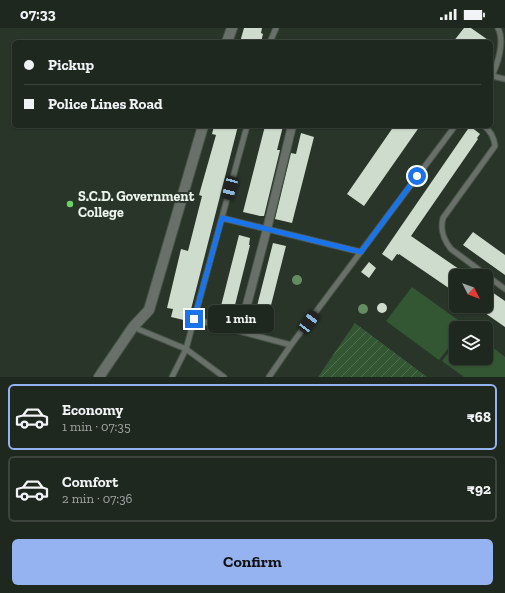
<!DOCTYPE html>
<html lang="en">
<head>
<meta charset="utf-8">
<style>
  :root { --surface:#1f281f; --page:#273028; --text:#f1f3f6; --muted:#a1a6a4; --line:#3c443d; --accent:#95b2f1 }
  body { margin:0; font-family:"Zilla Slab",serif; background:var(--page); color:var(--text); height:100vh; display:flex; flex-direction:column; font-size:15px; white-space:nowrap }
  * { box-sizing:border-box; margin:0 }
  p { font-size:13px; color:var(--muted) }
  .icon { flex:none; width:22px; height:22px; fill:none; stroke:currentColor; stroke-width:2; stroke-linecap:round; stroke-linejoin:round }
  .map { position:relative; height:349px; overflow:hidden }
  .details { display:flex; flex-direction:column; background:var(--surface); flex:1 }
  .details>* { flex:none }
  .top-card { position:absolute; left:12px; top:12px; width:481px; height:88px; border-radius:6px; box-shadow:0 1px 3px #0004,0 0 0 1px var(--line); display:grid; align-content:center; height:88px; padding:0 12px; background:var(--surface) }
  .needle { width:26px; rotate:132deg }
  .fabs { position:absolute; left:449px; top:241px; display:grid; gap:8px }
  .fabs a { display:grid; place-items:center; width:44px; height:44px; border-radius:6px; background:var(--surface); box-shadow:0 1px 3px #0004,0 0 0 1px var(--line); font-size:20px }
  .end { position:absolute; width:18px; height:18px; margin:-9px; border:5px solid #1a73e8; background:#fff; box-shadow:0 0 0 2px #fff }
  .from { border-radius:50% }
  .bubble { position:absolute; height:28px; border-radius:6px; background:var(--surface); box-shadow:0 1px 3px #0004,0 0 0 1px var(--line); font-size:13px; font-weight:700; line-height:28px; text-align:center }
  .car { position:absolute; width:12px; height:24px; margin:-12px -6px; border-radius:5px; box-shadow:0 0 3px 1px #0007; background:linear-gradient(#222 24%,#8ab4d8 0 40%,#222 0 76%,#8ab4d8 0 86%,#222 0) }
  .top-card b { display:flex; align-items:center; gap:14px; height:38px; font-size:15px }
  .top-card b+b { border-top:1px solid var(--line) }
  .top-card i { width:10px; height:10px; background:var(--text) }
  ul { padding:7px 0 0; list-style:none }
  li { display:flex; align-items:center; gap:12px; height:66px; margin:0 8px 6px; padding:0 4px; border:2px solid var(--line); border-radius:6px }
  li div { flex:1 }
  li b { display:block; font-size:15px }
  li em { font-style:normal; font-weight:700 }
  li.current { border-color:var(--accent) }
  li>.icon { width:36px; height:36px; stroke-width:1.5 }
  .primary-button { display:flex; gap:8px; margin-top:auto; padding:8px 12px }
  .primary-button a { flex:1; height:46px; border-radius:6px; background:var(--accent); color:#111; font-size:16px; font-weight:700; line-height:46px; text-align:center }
  .status { display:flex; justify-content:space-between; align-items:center; height:28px; padding:0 20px; background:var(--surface); direction:ltr }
  .status svg { height:11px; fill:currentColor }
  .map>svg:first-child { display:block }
</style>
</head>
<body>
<div class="status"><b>07:33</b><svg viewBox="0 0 49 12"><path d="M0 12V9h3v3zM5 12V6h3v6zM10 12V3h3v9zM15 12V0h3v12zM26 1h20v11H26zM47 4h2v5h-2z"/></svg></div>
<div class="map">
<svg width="505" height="349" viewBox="0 0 505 349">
  <defs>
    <pattern id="garden-furrows" width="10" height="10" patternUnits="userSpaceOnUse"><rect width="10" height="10" fill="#345733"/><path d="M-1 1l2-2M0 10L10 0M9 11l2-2" fill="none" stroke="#527051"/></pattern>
  </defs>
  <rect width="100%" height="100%" fill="#293529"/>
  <path fill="#345733" d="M 412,259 L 465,297 L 463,300 L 456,300 L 456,310 L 439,332 L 386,293 Z
    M 486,314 L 505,329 L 505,349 L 464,349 L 442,333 L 456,315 L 456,330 L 486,330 Z"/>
  <path fill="url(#garden-furrows)" d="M 355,295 L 427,349 L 318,349 Z"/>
  <path fill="#cedccd" d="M 244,0 L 262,0 L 261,5 L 263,6 L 261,14 L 240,14 Z
    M 464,0 L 471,0 L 491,14 L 453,14 Z
    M 214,98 L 238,98 L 188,293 L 171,289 L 173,281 L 167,280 L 181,221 L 188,223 L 202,168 L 199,167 L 216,107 L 212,106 Z
    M 265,98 L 283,98 L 277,122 L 280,122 L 264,188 L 260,188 L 243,184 Z
    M 394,98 L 420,98 L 364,178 L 347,166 Z
    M 470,98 L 480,106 L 477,110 L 478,111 L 411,208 L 469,248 L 456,248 L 456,265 L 399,226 L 399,227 L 397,226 L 392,233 L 382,226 Z
    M 301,105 L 314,109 L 292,195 L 275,191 L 291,125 L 296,126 Z
    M 473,204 L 505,227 L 505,247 L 463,217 Z
    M 239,207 L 250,210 L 249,217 L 250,217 L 234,281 L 221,278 Z
    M 273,215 L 286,218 L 268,289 L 255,286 Z
    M 369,234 L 376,240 L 369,250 L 361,244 Z
    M 486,260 L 505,273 L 505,299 L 475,278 L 486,278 Z
    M377 280a5 5 0 1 1 10 0a5 5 0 1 1-10 0Z"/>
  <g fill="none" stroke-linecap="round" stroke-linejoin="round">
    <defs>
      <path id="service" d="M 270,14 L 276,0
        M 492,48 L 505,51
        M 491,49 C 498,36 505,13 498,0
        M 484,98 C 491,103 494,110 495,118 L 443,190 C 440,202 443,211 451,221 L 505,261
        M 222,190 L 361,224
        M 194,291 L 291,317
        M 133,299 L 186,321 L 172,349
        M 224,349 L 186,321 L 247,98
        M 269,349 L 291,317 L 455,98"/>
      <path id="pedestrian" d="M 244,288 L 267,201 L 292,98"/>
      <path id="minor" d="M 227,14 L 232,0
        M 99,349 L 133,299 L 149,282 L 203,98"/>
    </defs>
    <use href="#service" stroke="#485448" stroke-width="7"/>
    <use href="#pedestrian" stroke="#485448" stroke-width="10"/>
    <use href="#minor" stroke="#485448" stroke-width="12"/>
    <use href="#service" stroke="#696f69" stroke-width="5"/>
    <use href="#pedestrian" stroke="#696f69" stroke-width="8"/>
    <use href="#minor" stroke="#696f69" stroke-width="10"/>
  </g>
  <g fill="#638c61">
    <circle cx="297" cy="252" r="5"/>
    <circle cx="363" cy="281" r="5"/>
  </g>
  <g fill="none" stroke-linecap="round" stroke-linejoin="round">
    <path stroke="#1a73e8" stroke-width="5" d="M 194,291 L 222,190 L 361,224 L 417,148"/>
  </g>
  <circle fill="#67d465" stroke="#293529" stroke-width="1.5" cx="70" cy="176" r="4"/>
  <g text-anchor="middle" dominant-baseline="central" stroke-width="4" stroke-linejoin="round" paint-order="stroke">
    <g font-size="14" font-weight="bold" fill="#ecf4ec" stroke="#293529" text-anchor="start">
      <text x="78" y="168">S.C.D. Government<tspan x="78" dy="16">College</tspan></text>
    </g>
  </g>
</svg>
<div class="fabs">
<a><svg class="needle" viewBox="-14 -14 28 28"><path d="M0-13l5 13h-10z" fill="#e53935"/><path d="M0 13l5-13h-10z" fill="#a1a6a4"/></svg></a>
<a><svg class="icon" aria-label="layers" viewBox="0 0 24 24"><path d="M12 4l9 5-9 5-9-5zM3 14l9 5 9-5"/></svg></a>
</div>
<i class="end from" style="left:417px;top:148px"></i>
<i class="end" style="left:194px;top:291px"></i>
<div class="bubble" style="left:208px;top:277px;width:66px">1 min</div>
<i class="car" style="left:230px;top:160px;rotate:195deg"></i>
<i class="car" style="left:309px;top:294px;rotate:37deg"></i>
<div class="top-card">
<b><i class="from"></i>Pickup</b>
<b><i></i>Police Lines Road</b>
</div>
</div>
<section class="details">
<ul>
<li class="current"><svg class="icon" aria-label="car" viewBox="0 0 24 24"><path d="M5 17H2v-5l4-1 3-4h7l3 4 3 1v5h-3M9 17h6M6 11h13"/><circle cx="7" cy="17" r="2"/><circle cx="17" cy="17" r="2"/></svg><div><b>Economy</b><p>1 min · 07:35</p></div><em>₹68</em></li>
<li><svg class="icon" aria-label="car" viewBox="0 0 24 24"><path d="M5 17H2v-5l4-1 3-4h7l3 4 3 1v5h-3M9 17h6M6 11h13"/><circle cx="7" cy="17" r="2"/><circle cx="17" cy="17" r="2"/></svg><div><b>Comfort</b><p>2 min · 07:36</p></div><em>₹92</em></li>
</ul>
<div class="primary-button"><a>Confirm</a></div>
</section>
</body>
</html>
